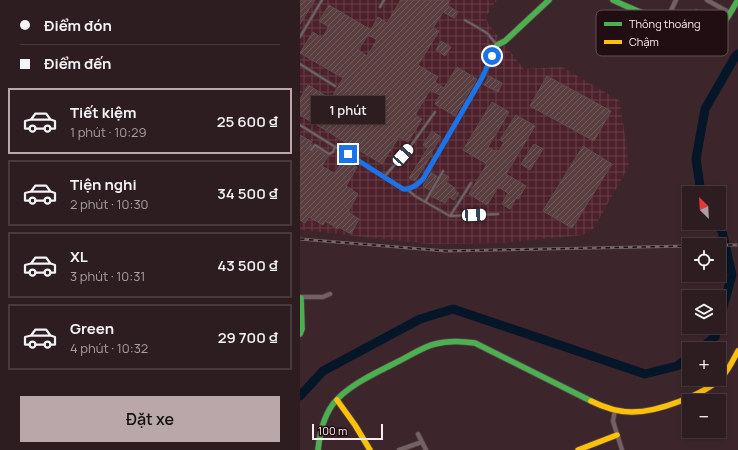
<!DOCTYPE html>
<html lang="vi">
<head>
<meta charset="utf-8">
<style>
  :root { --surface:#2d1c20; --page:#352529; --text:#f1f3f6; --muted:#a7a1a5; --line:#483a3e; --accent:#b9a7aa }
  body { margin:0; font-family:Manrope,sans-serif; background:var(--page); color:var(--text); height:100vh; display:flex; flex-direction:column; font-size:15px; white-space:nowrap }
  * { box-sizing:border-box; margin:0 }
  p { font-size:13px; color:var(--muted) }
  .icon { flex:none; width:22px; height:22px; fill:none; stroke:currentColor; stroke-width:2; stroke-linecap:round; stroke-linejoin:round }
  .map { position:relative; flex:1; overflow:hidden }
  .drawer { display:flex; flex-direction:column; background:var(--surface); width:300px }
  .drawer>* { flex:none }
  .guide { display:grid; align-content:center; height:88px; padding:0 20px; background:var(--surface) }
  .needle { width:26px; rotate:336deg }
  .controls { position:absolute; left:382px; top:186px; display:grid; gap:8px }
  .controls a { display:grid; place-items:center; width:44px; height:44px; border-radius:0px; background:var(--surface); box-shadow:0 2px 6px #0003,0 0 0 1px var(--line); font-size:20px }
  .scale { position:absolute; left:12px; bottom:10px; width:71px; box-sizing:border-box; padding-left:4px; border:2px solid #fdecee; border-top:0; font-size:11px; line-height:14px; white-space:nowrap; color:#fdecee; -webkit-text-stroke:3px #200e12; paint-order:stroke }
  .end { position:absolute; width:18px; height:18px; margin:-9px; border:5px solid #1a73e8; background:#fff; box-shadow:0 0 0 2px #fff }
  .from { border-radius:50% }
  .bubble { position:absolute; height:28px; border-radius:0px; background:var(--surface); box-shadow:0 2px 6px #0003,0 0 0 1px var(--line); font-size:13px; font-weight:600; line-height:28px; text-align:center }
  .car { position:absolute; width:12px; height:24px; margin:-12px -6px; border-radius:5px; box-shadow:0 0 3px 1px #0007; background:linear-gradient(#fff 24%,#345 0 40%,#fff 0 76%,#345 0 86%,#fff 0) }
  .guide b { display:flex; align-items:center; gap:14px; height:38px; font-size:15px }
  .guide b+b { border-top:1px solid var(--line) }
  .guide i { width:10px; height:10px; background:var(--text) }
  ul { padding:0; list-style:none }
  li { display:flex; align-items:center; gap:12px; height:66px; margin:0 8px 6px; padding:0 12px; border:2px solid var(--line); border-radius:0px }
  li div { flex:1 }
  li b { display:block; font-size:15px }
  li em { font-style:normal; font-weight:600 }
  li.current { border-color:var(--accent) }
  li>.icon { width:36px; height:36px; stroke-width:1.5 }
  .cta { display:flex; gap:8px; margin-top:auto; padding:8px 20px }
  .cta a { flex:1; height:46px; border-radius:0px; background:var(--accent); color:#111; font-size:16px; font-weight:600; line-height:46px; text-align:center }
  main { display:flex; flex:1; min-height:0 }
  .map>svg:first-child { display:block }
</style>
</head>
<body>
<main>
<section class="drawer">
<div class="guide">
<b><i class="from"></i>Điểm đón</b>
<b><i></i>Điểm đến</b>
</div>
<ul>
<li class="current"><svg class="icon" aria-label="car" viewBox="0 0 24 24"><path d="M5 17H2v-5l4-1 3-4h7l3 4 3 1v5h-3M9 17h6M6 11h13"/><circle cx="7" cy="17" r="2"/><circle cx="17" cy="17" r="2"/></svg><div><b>Tiết kiệm</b><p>1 phút · 10:29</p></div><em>25 600 ₫</em></li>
<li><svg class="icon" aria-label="car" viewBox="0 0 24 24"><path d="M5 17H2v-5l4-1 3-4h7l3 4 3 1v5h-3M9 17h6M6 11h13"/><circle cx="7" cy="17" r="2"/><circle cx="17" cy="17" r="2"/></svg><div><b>Tiện nghi</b><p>2 phút · 10:30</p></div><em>34 500 ₫</em></li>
<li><svg class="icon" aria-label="car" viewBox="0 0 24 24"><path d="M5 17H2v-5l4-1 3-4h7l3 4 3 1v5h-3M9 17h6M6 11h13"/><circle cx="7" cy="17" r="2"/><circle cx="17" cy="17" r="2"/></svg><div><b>XL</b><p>3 phút · 10:31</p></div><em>43 500 ₫</em></li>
<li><svg class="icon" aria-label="car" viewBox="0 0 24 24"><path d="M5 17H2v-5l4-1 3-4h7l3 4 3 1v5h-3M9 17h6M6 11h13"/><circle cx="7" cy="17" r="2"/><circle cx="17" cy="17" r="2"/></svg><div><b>Green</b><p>4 phút · 10:32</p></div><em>29 700 ₫</em></li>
</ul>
<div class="cta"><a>Đặt xe</a></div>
</section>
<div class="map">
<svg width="438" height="450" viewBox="0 0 438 450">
  <defs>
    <pattern id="industrial-grid" width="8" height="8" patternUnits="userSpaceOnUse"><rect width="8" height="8" fill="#4c212b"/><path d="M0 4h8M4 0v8" fill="none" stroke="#67414a"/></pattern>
    <pattern id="building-hatch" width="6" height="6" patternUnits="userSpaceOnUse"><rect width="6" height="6" fill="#5a3f41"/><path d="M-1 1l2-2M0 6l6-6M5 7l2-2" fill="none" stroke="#735b5d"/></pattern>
  </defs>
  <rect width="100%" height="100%" fill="#3c262b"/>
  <path fill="url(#industrial-grid)" d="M 0,0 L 197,0 L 192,6 L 186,17 L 188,24 L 224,69 L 262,67 L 320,101 L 329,166 L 294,228 L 283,235 L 204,243 L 129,244 L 0,230 Z"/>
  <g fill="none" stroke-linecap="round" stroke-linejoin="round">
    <path stroke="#051628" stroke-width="9" d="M 401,193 L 396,159 L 405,109 L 435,57 L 438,54
      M 416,223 L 422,231 L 432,275 L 419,321
      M 400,349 L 415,337 L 417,327
      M 0,396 L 23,371 L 120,319 L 153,309 L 345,374 L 377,366 L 389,357"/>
  </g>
  <path fill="url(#building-hatch)" stroke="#604d4f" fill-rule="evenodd" d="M 0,0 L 15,0 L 0,24 Z
    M 101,0 L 150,0 L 147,5 L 158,12 L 154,18 L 143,12 L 133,28 L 139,31 L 118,65 L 138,77 L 135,82 L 144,88 L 157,67 L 177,79 L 155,116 L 135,104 L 140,95 L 130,90 L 115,115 L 122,119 L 108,142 L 99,137 L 82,164 L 0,115 L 0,99 L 8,85 L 31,99 L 43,78 L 0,53 L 13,32 L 22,38 L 29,27 L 19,21 L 29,5 L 71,30 L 78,17 L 87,23 ZM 68,35 L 77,40 L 67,56 L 58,50 Z
    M 396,9 L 402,13 L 403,10 L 409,14 L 402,24 L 394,21 L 396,18 L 392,15 Z
    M 141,41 L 151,47 L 145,56 L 136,50 Z
    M 189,76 L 202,83 L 198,92 L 184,85 Z
    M 247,76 L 311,111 L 294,141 L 230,106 Z
    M 192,102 L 209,112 L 188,147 L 195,151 L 196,150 L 199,151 L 204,142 L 200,140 L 216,115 L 235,126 L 206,174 L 226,186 L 218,199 L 216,198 L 210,209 L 202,204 L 208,193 L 198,187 L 187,205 L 169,194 L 187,164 L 163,150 Z
    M 132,131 L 141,137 L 131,153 L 132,154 L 115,181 L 109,178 L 128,148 L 123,145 Z
    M 0,135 L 12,142 L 10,144 L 12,145 L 9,149 L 10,152 L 12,152 L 16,148 L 28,156 L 22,166 L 35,174 L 43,159 L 57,167 L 46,186 L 58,194 L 48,212 L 59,219 L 51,234 L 39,227 L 38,229 L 25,221 L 23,225 L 9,217 L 5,223 L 0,220 Z
    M 234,144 L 243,149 L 230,170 L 221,164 Z
    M 283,146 L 312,164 L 272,228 L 243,211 Z
    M 131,173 L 137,176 L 129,190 L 123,186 Z
    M 144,174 L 149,177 L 146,182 L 155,188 L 154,190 L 159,193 L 154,200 L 149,197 L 145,203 L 131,196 Z"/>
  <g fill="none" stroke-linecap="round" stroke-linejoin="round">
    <defs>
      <path id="lane" d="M 80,7 L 84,0
        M 0,37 L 22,0
        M 0,64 L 35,86
        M 0,125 L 103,189 L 107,189 L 115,196 L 150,216 L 198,214
        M 11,150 L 15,145 L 29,154 L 33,152 L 35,147
        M 84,177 L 110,147 L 135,112
        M 107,189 L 115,187 L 123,179 L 181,78 L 197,45 L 187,33 L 165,20
        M 125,202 L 143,171
        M 150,216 L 171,183"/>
      <path id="street" d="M 407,0 L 430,13
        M 366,21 L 376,0
        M 0,297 L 23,297 L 30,294
        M 315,410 L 313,421 L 322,450
        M 118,434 L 126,450
        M 99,450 L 122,442"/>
      <path id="fast" d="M 313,0 C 339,13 366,22 394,27 C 401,28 409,31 415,29 C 426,24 432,9 438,0
        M 197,45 L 205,41 L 249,0
        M 0,334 L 2,329 L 1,298
        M 18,450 C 20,433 23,418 33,404 C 48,385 76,373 97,362 C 110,356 122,347 135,344 C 149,340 162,341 175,343 L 291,401"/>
      <path id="slow" d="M 37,400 L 55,425 L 70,450
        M 291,401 C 303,407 318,412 332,412 C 358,412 404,395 422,377 C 429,369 433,360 438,351
        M 278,450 L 317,435"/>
    </defs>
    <use href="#lane" stroke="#554448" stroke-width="3.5"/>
    <use href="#street" stroke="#554448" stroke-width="5.5"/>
    <use href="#fast" stroke="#554448" stroke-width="7"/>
    <use href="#slow" stroke="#554448" stroke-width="7"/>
    <use href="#lane" stroke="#736164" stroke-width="2"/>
    <use href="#street" stroke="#736164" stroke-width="4"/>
    <use href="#fast" stroke="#4caf50" stroke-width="5.5"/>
    <use href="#slow" stroke="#ffc107" stroke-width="5.5"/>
    <defs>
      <path id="rail" d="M 0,239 L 146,251 L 389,246
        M 419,245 L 438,245"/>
    </defs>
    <use href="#rail" stroke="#766668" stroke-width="3"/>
    <use href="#rail" stroke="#200e12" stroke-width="1.5" stroke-dasharray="4.5" stroke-linecap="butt"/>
  </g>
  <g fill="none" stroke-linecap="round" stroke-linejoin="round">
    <path stroke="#1a73e8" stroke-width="5" d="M 48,154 L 103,189 C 111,190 117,185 123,179 L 182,78 L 192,56"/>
  </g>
  <rect x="296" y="10" width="132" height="46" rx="6" fill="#200e12" stroke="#625154" stroke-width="1"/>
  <rect x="304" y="22" width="18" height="4" fill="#4caf50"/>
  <rect x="304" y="40" width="18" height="4" fill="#ffc107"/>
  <g font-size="11" fill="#fdecee">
    <text x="329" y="28">Thông thoáng</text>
    <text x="329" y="46">Chậm</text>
  </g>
</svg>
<div class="controls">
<a><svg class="needle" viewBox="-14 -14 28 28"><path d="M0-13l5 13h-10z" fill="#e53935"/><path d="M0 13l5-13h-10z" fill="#a7a1a5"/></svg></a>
<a><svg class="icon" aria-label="locate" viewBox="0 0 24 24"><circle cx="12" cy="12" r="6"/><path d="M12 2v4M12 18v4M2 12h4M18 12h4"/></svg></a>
<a><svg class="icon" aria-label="layers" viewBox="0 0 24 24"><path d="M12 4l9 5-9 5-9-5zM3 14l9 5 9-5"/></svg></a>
<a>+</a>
<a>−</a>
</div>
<div class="scale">100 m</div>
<i class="end from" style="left:192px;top:56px"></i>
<i class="end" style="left:48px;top:154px"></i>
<div class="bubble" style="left:11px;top:96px;width:74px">1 phút</div>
<i class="car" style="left:103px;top:155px;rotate:41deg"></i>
<i class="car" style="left:174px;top:215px;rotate:87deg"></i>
</div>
</main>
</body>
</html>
